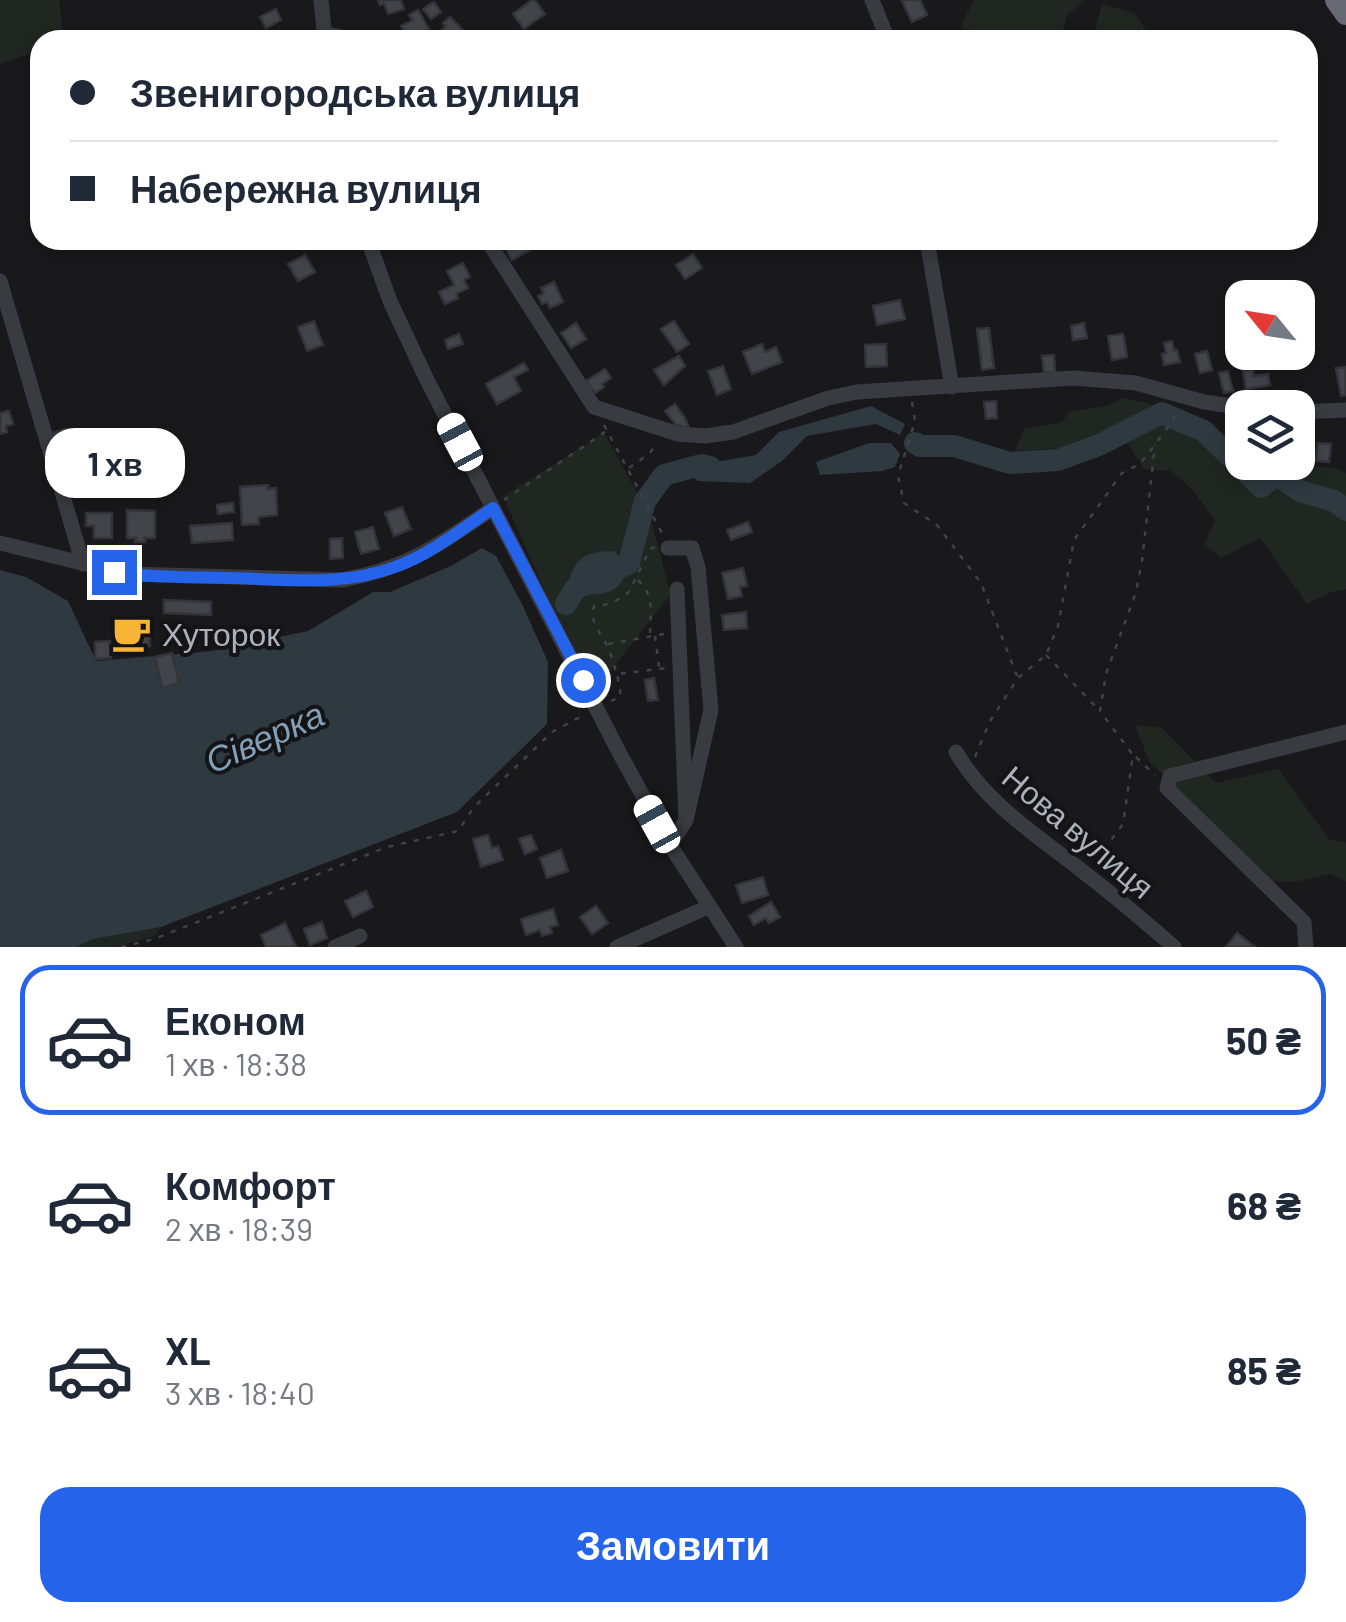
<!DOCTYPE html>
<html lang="uk">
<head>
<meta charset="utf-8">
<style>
  :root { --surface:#fff; --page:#f6f6f7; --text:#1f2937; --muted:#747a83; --line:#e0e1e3; --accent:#2563eb }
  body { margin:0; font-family:Barlow,sans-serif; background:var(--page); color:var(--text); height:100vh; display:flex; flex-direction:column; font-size:38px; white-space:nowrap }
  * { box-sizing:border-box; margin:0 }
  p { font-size:32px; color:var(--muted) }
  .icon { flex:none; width:55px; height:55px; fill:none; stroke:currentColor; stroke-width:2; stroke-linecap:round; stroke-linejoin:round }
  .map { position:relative; height:947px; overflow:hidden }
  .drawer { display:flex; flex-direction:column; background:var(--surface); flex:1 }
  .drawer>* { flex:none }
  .top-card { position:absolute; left:30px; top:30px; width:1288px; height:220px; border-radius:30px; box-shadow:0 5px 15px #0003; display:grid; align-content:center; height:220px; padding:0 40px; background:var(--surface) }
  .needle { width:65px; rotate:300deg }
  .buttons { position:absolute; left:1225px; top:280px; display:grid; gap:20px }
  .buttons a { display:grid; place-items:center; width:90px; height:90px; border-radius:20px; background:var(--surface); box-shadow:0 5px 15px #0003; font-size:50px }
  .end { position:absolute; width:45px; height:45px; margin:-22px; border:12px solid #2563eb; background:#fff; box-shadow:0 0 0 5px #fff }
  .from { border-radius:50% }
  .bubble { position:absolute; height:70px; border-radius:30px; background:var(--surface); box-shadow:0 5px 15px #0003; font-size:32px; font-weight:700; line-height:70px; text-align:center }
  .car { position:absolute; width:30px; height:60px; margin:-30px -15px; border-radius:12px; box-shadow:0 0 8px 2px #0007; background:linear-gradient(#fff 24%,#345 0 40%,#fff 0 76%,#345 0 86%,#fff 0) }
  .top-card b { display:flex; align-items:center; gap:35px; height:95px; font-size:38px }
  .top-card b+b { border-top:2px solid var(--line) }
  .top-card i { width:25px; height:25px; background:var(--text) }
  ul { padding:18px 0 0; list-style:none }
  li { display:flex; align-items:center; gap:30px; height:150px; margin:0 20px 15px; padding:0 20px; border:5px solid transparent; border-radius:30px }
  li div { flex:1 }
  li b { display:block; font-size:38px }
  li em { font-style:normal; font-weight:700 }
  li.on { border-color:var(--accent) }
  li>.icon { width:90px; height:90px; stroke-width:1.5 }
  .primary-button { display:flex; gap:20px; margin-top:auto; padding:20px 40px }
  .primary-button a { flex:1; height:115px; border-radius:30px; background:var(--accent); color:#fff; font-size:40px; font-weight:700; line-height:115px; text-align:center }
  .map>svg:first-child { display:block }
</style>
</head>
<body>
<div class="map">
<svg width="1346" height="947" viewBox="0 0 1346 947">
  <rect width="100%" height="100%" fill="#19191c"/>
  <path fill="#1f2720" d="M 0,0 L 59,0 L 64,40 L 40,40 L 40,50 L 0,64 Z
    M 975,0 L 1085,0 L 1066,16 L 1062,40 L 963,40 L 962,22 Z
    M 1102,4 L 1134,13 L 1154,40 L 1092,40 Z
    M 1123,398 L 1155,405 L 1196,419 L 1224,441 L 1237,433 L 1242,439 L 1242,462 L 1265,463 C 1290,477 1323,458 1346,473 L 1346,589 L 1331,592 L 1307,604 L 1260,538 L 1221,558 L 1204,544 L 1215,521 L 1192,489 L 1171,471 L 1144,469 L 1128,444 L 1101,432 L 1062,448 L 1015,451 L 1024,429 L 1062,422 L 1069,412 L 1106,406 Z
    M 604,433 L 649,514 L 671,594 L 591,696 L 503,496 Z
    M 1135,725 L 1162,728 L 1216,783 L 1278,769 L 1329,839 L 1346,843 L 1346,881 L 1330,874 L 1294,882 L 1272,881 L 1149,761 Z
    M 161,927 L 156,935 L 116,947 L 76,947 L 92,939 Z"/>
  <path fill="#2e3940" d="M 871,406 L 905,424 L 900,435 L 876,424 L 807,436 L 782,461 L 750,483 L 698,481 L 681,468 L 683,459 L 710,456 L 715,462 L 756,455 L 779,432 Z
    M 869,443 L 891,443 L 900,454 L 895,467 L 882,471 L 820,475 L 816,462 Z
    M 482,548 L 496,556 L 522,604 L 548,662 L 547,724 L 457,812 L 161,927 L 93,939 L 76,947 L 0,947 L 0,570 L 26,577 L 68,601 L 96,661 L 212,651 L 308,631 L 373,592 L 390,592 L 451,566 Z
    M 613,551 L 629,563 C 621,593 610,594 582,595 L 568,583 C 577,556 585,552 613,551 Z"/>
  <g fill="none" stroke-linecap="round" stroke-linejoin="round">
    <path stroke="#2e3940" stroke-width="22" d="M 915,443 L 920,446 L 954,446 L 1010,463 L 1058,460 L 1099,445 L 1162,413 L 1204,431 L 1261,487 L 1277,475 L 1300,491 L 1334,501 L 1346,510
      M 566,604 L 575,589 L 629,563 L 645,501 L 664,475 L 701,465 L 710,467"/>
  </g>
  <path fill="#434449" stroke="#333338" stroke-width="2.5" d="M 378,0 L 401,0 L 404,9 L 388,14 L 384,3 L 380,5 Z
    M 532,0 L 535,0 L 545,14 L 524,29 L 513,14 Z
    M 905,0 L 920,0 L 927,15 L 912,22 L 902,1 Z
    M 434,2 L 441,12 L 431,19 L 423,9 Z
    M 276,9 L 281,20 L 266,28 L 260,17 Z
    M 418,10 L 429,29 L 409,40 L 401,26 L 413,20 L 409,15 Z
    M 450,17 L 466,33 L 460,40 L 457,37 L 453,40 L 438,40 L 435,37 L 446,26 L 443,23 Z
    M 521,240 L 541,240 L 543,243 L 512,260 L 506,249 Z
    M 693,254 L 702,268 L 685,279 L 676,265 Z
    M 305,255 L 315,272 L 298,281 L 288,264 Z
    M 463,263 L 470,277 L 464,280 L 468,288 L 456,294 L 458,298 L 445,304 L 439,292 L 454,285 L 447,271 Z
    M 554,282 L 563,302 L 550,308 L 547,302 L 542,304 L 538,296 L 544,293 L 541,288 Z
    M 900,300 L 905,319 L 877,325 L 873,306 Z
    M 314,321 L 323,345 L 307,351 L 298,327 Z
    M 674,321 L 689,344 L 677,352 L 661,329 Z
    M 576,323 L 586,339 L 571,348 L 561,333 Z
    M 1084,323 L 1087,338 L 1073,340 L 1071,326 Z
    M 989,328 L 994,368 L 982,370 L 977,329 Z
    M 459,334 L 463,344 L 448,349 L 445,340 Z
    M 1123,334 L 1127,357 L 1112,360 L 1108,336 Z
    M 1172,341 L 1174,351 L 1177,350 L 1180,362 L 1164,365 L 1162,354 L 1166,353 L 1164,343 Z
    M 762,344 L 765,352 L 776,347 L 782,362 L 752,374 L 743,352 Z
    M 886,344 L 887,366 L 866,367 L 865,345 Z
    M 1207,351 L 1212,370 L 1200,373 L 1195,354 Z
    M 1279,352 L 1296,352 L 1298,364 L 1283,368 Z
    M 1054,355 L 1055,372 L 1044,373 L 1042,356 Z
    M 679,356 L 685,366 L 664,385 L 654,370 Z
    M 524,363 L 528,370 L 514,377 L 521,391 L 497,404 L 486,384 Z
    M 723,366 L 731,389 L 717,395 L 708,371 Z
    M 1346,367 L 1346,395 L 1341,396 L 1336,368 Z
    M 605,369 L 611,378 L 602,384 L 604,387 L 595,393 L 586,381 Z
    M 1253,369 L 1254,376 L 1268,374 L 1270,385 L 1246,389 L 1243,371 Z
    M 1228,371 L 1233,391 L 1224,393 L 1219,373 Z
    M 996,401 L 997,418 L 986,419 L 984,402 Z
    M 675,404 L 685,418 L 689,428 L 676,425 L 665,411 Z
    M 9,411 L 13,424 L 6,426 L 7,432 L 0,434 L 0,413 Z
    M 66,429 L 69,446 L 55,449 L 52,433 Z
    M 1318,443 L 1331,444 L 1329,462 L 1316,461 Z
    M 268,485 L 268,489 L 276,488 L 277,515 L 258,517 L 259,524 L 242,525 L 240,487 Z
    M 233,503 L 234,512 L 218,514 L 217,505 Z
    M 402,507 L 411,529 L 394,536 L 385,513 Z
    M 127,510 L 155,511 L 155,538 L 145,538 L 145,542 L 135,542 L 136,538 L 127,538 Z
    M 86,513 L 112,513 L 112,538 L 94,538 L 94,526 L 86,526 Z
    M 748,522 L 752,532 L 731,540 L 727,530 Z
    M 232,523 L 233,540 L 192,543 L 190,526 Z
    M 373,527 L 379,549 L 361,554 L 355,532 Z
    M 342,538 L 343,558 L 330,559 L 330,539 Z
    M 107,548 L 126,548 L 126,567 L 107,567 Z
    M 743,568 L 747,586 L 740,587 L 742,596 L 728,599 L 722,573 Z
    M 164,600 L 211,602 L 211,615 L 164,613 Z
    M 746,612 L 747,628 L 724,630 L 722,615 Z
    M 149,626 L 150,646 L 115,648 L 114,629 Z
    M 110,641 L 111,658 L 95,659 L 95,642 Z
    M 172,653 L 179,683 L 162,688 L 155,657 Z
    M 654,678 L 658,700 L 648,701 L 645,680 Z
    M 488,835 L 492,848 L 498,846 L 503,860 L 481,867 L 473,839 Z
    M 531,835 L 537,849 L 525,854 L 519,839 Z
    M 561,850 L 568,871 L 547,878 L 540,858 Z
    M 763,877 L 768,895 L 742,903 L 736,885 Z
    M 366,891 L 373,907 L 353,917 L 345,901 Z
    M 771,902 L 780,917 L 769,923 L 766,918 L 754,925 L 749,916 Z
    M 596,906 L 608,923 L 592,934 L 580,917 Z
    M 553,909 L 558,925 L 550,927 L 552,933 L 542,936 L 540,930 L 526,935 L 521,919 Z
    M 322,922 L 327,938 L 310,945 L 304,929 Z
    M 285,923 L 296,947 L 266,947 L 261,935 Z
    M 1237,933 L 1255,947 L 1226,947 Z"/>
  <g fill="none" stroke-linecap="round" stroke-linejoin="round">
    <path stroke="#404248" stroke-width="2.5" stroke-dasharray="5 8" stroke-linecap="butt" d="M 912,402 L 915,421 L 898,476 L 904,503 L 937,525 L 981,583 L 1017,676
      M 604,425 L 662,533
      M 629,468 L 650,453 L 656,444
      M 504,500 L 605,432
      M 655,547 L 650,549 L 629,592 L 611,604 L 594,606 C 589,624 602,633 608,648 C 612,656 614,666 617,674 L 667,668
      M 638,580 C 654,594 651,614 650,633
      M 655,636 L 659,667
      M 608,644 L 664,634
      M 1046,655 L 1099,710
      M 611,701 L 621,696 L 617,674
      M 975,757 L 990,721 L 1018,678 L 1046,655 L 1058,626 L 1074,540 L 1122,473 L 1140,464 L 1172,422 L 1176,411
      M 1136,757 L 1155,776
      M 1096,860 L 1123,824 L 1133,755 L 1100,711 L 1106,674 L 1136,592 L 1142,561 L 1155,445
      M 121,947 L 154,939 L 387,847 L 458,831 L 474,807 L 552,732 L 582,716"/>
    <path stroke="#3a3b41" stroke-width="15" d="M 321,0 L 325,40
      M 872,0 L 888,40
      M 324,33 L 352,40
      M 368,240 L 390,301 L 426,378 L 621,756 L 670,845 L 736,947
      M 487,240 L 594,407 L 678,434 L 705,436 L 733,432 L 828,398 L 857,392 L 1073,378 L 1136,383 L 1204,402 L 1246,408
      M 927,240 L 952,387
      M 0,281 L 83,564
      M 1298,412 L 1346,410
      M 0,543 L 127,574 L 342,580 C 408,568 439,545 493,508
      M 668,548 L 692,548 L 698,567 L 711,710 L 686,820
      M 956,752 C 984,800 1029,830 1072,863 C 1107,890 1141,918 1174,947
      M 670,845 L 686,820 L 677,589
      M 335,947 L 360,936
      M 617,947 L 708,907
      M 1306,947 L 1304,922 L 1167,788 L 1170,776 L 1346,732"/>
    <path stroke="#666972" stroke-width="22" d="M 1336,0 L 1346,14"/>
  </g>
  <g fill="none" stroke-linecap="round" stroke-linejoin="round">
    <path stroke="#2563eb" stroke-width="12" d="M 114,572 C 152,578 190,577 229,578 C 284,579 342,587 395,567 C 431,554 462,529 493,508 L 583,680"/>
  </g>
  <defs>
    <symbol id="cafe-bare" viewBox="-9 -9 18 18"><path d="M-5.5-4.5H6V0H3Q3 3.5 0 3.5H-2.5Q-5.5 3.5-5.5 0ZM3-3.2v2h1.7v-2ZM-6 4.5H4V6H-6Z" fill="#f7b435" stroke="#141417" stroke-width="2.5" paint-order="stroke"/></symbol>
  </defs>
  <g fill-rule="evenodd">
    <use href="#cafe-bare" x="104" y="606" width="55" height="55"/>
  </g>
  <g text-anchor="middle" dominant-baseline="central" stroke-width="8" stroke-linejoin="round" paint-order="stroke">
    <g font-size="32" fill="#abb0bb" stroke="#141417" text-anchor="start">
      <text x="162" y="633">Хуторок</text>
    </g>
    <g font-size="32" fill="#abb0bb" stroke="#141417">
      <text transform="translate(1079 831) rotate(40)">Нова вулиця</text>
    </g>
    <g font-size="35" font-style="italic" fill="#829fb7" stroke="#141417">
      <text transform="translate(264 736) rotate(-24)">Сіверка</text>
    </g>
  </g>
</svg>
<div class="buttons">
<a><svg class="needle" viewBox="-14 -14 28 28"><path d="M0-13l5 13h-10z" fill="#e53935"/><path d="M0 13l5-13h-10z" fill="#747a83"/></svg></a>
<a><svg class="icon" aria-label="layers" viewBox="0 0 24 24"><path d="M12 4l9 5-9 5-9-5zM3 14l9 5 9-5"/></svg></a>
</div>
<i class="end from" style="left:583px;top:680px"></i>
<i class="end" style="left:114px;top:572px"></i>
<div class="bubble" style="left:45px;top:428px;width:140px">1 хв</div>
<i class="car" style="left:460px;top:442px;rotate:332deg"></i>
<i class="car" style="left:657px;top:824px;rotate:331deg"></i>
<div class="top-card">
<b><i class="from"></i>Звенигородська вулиця</b>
<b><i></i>Набережна вулиця</b>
</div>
</div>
<section class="drawer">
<ul>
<li class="on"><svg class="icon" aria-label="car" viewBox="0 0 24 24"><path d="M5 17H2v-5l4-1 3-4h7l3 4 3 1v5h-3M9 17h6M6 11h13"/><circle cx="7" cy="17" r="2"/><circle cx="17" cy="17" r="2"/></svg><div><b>Економ</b><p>1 хв · 18:38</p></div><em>50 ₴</em></li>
<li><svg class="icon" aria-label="car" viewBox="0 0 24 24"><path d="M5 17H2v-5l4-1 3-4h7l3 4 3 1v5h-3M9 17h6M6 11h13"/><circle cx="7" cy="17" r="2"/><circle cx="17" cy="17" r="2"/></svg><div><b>Комфорт</b><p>2 хв · 18:39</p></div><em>68 ₴</em></li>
<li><svg class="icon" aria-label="car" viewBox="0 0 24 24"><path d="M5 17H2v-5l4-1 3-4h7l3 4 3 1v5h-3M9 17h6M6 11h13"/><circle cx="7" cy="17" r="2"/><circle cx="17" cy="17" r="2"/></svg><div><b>XL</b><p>3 хв · 18:40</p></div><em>85 ₴</em></li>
</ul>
<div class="primary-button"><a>Замовити</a></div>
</section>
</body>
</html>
